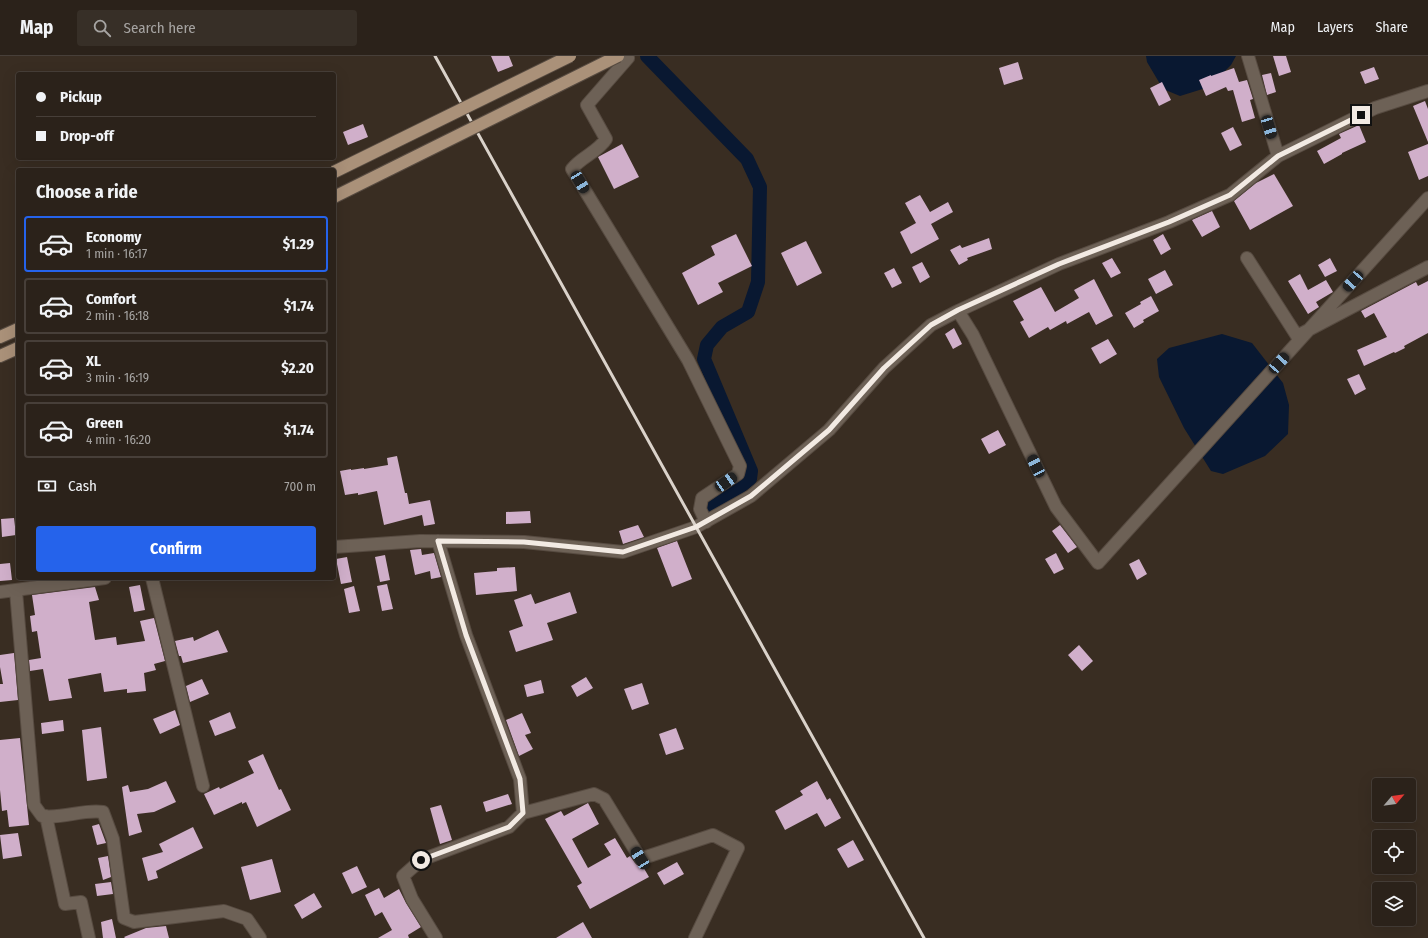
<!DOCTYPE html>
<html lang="en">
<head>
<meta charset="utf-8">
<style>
  :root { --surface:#2b221a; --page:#372f27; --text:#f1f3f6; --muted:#a6a4a2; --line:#473f39; --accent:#2563eb }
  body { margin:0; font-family:"Fira Sans Condensed",sans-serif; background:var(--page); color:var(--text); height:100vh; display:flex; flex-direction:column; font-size:15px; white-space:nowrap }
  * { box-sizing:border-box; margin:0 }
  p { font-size:13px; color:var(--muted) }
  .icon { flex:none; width:22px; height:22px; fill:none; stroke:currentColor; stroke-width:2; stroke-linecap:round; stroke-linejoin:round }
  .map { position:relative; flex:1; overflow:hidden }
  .drawer { position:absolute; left:16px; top:112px; width:320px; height:412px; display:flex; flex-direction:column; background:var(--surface); border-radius:4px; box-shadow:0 4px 16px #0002,0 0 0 1px var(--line) }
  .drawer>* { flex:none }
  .banner { position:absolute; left:16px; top:16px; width:320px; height:88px; border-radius:4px; box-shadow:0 4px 16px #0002,0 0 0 1px var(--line); display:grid; align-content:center; height:88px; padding:0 20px; background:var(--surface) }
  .needle { width:26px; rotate:61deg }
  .tools { position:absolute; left:1372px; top:722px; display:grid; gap:8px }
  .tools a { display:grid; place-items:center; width:44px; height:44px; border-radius:4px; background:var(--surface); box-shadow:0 4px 16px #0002,0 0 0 1px var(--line); font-size:20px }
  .end { position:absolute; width:18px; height:18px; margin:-9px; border:5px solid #f2eae3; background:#111; box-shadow:0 0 0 2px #111 }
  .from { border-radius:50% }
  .car { position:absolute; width:12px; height:24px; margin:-12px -6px; border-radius:5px; box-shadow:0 0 3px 1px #0007; background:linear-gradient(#222 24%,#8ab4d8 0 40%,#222 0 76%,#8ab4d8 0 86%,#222 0) }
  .banner b { display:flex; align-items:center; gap:14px; height:38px; font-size:15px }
  .banner b+b { border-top:1px solid var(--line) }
  .banner i { width:10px; height:10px; background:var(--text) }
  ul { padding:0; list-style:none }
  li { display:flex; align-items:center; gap:12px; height:56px; margin:0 8px 6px; padding:0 12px; border:2px solid var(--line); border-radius:4px }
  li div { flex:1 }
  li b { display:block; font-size:15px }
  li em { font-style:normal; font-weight:700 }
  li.active { border-color:var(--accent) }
  li>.icon { width:36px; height:36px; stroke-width:1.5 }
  h2 { padding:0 20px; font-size:18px; line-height:48px }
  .pay { display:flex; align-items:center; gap:10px; height:44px; padding:0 20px; font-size:15px }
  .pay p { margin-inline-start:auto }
  .cta { display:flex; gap:8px; margin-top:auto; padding:8px 20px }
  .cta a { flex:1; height:46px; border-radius:4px; background:var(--accent); color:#fff; font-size:16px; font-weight:700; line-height:46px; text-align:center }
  header { display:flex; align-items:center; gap:24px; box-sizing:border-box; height:56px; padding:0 20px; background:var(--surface); border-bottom:1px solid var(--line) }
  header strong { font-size:19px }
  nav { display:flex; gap:22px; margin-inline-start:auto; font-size:14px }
  .search { width:280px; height:36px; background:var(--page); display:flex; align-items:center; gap:10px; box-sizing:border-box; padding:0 14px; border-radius:4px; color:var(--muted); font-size:15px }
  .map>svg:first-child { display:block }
</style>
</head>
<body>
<header>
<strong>Map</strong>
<div class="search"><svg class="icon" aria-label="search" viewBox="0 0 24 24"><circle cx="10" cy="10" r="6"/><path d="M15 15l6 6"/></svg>Search here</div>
<nav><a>Map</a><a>Layers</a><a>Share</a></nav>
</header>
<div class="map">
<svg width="1428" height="882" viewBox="0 0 1428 882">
  <rect width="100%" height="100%" fill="#392d22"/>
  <path fill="#091831" d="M 1146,0 L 1236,0 L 1231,9 L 1209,31 L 1180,40 L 1163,33 L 1147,6 Z
    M 1222,278 L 1252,287 L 1283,327 L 1289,349 L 1288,378 L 1265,400 L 1223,418 L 1211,415 L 1184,372 L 1159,321 L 1157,303 L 1169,292 Z"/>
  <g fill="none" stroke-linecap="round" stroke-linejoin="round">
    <path stroke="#091831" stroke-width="14" d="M 647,0 L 747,103 L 760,131 L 758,226 L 748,256 L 722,271 L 707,289 L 704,303 L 751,415 L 750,423 L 712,452"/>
  </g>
  <path fill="#d0afca" d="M 491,0 L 509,0 L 513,10 L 498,16 Z
    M 1273,0 L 1286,0 L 1291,16 L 1279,20 Z
    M 1018,6 L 1023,23 L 1004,29 L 999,12 Z
    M 1374,11 L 1379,23 L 1365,28 L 1360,16 Z
    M 1234,12 L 1239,26 L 1247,24 L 1253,43 L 1250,44 L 1255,62 L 1242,66 L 1233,34 L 1228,35 L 1226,31 L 1206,40 L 1199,24 L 1211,19 L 1211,20 Z
    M 1271,17 L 1276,36 L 1267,39 L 1262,19 Z
    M 1162,26 L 1171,44 L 1159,50 L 1150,32 Z
    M 1425,45 L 1428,53 L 1428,86 L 1413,50 Z
    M 363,68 L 368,81 L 348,89 L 343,76 Z
    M 1359,69 L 1366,86 L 1342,97 L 1342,98 L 1324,108 L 1317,95 L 1341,82 L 1339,78 Z
    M 1233,71 L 1242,89 L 1230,95 L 1221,77 Z
    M 622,88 L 639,121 L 614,133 L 598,101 Z
    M 1428,88 L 1428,120 L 1419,124 L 1408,96 Z
    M 1274,118 L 1293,150 L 1250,174 L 1234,145 L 1256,127 Z
    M 920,139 L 930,156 L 948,146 L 953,156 L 931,168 L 939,183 L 911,198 L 900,176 L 916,167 L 905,147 Z
    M 1212,155 L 1220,171 L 1202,181 L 1192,164 Z
    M 736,178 L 752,210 L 718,227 L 723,236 L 698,249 L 682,217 L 715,199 L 711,190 Z
    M 1163,178 L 1171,193 L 1161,199 L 1153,184 Z
    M 989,182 L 992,193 L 967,202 L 968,204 L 959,209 L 950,194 L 960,189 L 962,192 Z
    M 806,185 L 822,217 L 797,230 L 781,197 Z
    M 1112,202 L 1121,217 L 1111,222 L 1102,207 Z
    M 1330,202 L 1337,215 L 1325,221 L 1318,209 Z
    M 922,206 L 930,221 L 920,227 L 912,211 Z
    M 894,212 L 902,227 L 892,232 L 884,217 Z
    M 1165,214 L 1173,229 L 1156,238 L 1148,223 Z
    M 1300,218 L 1308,234 L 1326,224 L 1333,236 L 1316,246 L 1319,251 L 1308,258 L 1288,225 Z
    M 1094,223 L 1113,260 L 1096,269 L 1089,256 L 1067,268 L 1066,265 L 1050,274 L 1048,271 L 1029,282 L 1020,266 L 1024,264 L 1013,245 L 1041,231 L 1055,256 L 1079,242 L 1074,234 Z
    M 1428,225 L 1428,277 L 1404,290 L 1405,292 L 1395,297 L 1394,296 L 1364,310 L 1357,294 L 1387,281 L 1374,257 L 1365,262 L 1361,255 L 1416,226 L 1418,230 Z
    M 1151,240 L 1159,255 L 1143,264 L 1144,266 L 1134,272 L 1125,257 L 1141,248 L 1140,246 Z
    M 954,272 L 962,288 L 953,293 L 945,278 Z
    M 1108,283 L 1117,298 L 1100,308 L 1091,292 Z
    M 1359,318 L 1366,333 L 1355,339 L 1347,323 Z
    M 998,374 L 1006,389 L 989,398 L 981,383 Z
    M 397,400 L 405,437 L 407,437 L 409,448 L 430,444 L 435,468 L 424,470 L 422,459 L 384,469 L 377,435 L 358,439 L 358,437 L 345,439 L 340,415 L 351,413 L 351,414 L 364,412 L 364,413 L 388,409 L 387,402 Z
    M 530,455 L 531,467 L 506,468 L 506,456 Z
    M 14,462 L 16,479 L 2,481 L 1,463 Z
    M 638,469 L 644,481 L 623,488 L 619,475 Z
    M 1060,469 L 1077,491 L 1068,497 L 1052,475 Z
    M 677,485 L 692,523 L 672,531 L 657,492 Z
    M 421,493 L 422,499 L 434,497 L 441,521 L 431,523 L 430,515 L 415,519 L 410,494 Z
    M 1056,497 L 1064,513 L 1054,518 L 1045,503 Z
    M 385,499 L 390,524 L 380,526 L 375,501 Z
    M 347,501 L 352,526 L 341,528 L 336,503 Z
    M 1139,503 L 1147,518 L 1137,524 L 1129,508 Z
    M 10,507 L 12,524 L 0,525 L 0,508 Z
    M 515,511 L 517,535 L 476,539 L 474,517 L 497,515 L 497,512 Z
    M 387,528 L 393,553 L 382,555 L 377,530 Z
    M 140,529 L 145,554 L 134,556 L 129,531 Z
    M 354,530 L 360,555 L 349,557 L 344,533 Z
    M 95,531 L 99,544 L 89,546 L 95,584 L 116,581 L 117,589 L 145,585 L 140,565 L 154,562 L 165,605 L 154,608 L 156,614 L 144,617 L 146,635 L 127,637 L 127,633 L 104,636 L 101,617 L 68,623 L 72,642 L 49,645 L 43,613 L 30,615 L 29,604 L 41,602 L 37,575 L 32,576 L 30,560 L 35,559 L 32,539 Z
    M 570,536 L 577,557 L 547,567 L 553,584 L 516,596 L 509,575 L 523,570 L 514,544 L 531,538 L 535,548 Z
    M 218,574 L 228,596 L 183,607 L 181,600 L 179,600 L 175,585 L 193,581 L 194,585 Z
    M 1079,589 L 1093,605 L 1082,615 L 1068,599 Z
    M 14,597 L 18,644 L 0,646 L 0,628 L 3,628 L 0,611 L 0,599 Z
    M 586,621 L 593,632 L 577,641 L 571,630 Z
    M 202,623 L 209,638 L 190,646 L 186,630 Z
    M 541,624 L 544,637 L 527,641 L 524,629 Z
    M 642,627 L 649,648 L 632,654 L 624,633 Z
    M 175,654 L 180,669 L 160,678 L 153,663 Z
    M 230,656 L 236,672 L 215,680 L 209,665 Z
    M 522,657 L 531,677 L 525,679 L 533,693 L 519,700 L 506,664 Z
    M 63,664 L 64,675 L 42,678 L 41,667 Z
    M 101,671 L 107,722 L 87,725 L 82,674 Z
    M 676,672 L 684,693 L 666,699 L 659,678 Z
    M 20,682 L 29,769 L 9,771 L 7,754 L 2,755 L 0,734 L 0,684 Z
    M 263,698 L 279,734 L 281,733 L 291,754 L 257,771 L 246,746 L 242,748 L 242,746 L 214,759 L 204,738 L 219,731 L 220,733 L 254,717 L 248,705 Z
    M 166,725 L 176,746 L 154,756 L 137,758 L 142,776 L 129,780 L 122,731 L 128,729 L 130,736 L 148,733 Z
    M 817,725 L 827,744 L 830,742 L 841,762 L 825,771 L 817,757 L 785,774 L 775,755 L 803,739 L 800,735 Z
    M 508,738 L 512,748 L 486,756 L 483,746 Z
    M 588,747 L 599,768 L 572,783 L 588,812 L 611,799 L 604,788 L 615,782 L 627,802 L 630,800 L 637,809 L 642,809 L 649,821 L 590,853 L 577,830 L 582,827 L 545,763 L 561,755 L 564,760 Z
    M 441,749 L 452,784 L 440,788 L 430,752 Z
    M 99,768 L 106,787 L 97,789 L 92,770 Z
    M 193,771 L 203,792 L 156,815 L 158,822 L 148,825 L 142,802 L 163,796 L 159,788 Z
    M 18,777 L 22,800 L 3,803 L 0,779 Z
    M 853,784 L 864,804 L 848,812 L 837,793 Z
    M 108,800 L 111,821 L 103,824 L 98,802 Z
    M 272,803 L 281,836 L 250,844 L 241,811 Z
    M 677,806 L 684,818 L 664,829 L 657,817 Z
    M 357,810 L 367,831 L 352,838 L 342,817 Z
    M 111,826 L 113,838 L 97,840 L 95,828 Z
    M 379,832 L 384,842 L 399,833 L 406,847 L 421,871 L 408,879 L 409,882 L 378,882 L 392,874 L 382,856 L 375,860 L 365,839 Z
    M 314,837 L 322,851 L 302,863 L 294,849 Z
    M 112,863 L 116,882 L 103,882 L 101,866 Z
    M 583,866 L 592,882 L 556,882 Z
    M 166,870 L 169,882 L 125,882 L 124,881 L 146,872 Z"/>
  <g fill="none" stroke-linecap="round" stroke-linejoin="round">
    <defs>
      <path id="street" d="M 627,0 L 628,2 L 587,49 L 606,83 C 598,96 581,101 572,113 L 688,304 L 740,410 L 738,418 L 702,442 L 700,453 L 706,466
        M 1248,0 L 1278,100
        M 1247,202 L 1297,280 L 1428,211
        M 958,255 L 973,279 L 1056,451 L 1098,507 L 1428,142
        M 334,491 L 420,485 L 524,486 L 623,496 L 696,471 L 751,440 L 829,374 L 884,312 L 931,269 L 958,255 L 1059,208 L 1169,166 L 1230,139 L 1278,100 L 1375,52 L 1428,35
        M 152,522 L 203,730
        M 16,535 L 34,749 L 42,760 C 63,763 83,753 103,756 L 113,783 L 124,862 L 134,866 L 224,855 L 247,863 L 260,882
        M 0,536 L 105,522
        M 523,757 L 594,738 L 604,743 L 640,802 L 646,801 L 713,779 L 738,792 L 695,882
        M 46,760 L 65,848 L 81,846 L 89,882
        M 436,882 L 412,843 L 403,820 L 421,804 L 509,771 L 523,757 L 520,723 L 466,579 L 438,485"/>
      <path id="primary" d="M 0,281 L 18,273
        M 0,300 L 18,292"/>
    </defs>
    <use href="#street" stroke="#574b41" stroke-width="14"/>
    <use href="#primary" stroke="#574b41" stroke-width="14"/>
    <use href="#street" stroke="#6d6156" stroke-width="12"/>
    <use href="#primary" stroke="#aa9179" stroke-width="12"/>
    <path stroke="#dad2ca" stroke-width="3" d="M 435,0 L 924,882"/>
    <defs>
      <path id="primary-bridge" d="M 334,116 L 570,0
        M 334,141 L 618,0"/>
    </defs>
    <use href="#primary-bridge" stroke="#574b41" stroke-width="14" stroke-linecap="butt"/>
    <use href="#primary-bridge" stroke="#aa9179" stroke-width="12"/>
  </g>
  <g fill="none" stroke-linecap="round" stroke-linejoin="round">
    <path stroke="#f2eae3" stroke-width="5" d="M 421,804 L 509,771 L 523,757 L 520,723 L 466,579 L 438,485 L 524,486 L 623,496 L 696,471 L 751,440 L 829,374 L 884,312 L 931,269 L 958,254 L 1059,208 L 1169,166 L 1230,139 L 1278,100 L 1361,59"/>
  </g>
</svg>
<div class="tools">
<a><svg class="needle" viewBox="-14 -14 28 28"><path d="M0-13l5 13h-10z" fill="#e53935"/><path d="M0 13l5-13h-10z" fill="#a6a4a2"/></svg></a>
<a><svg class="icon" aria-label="locate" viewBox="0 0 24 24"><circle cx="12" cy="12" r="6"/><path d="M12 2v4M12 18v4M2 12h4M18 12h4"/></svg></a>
<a><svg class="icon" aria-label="layers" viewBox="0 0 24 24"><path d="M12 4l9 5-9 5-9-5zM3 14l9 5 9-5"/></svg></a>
</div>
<i class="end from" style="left:421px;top:804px"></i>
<i class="end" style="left:1361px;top:59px"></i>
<i class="car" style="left:1269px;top:71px;rotate:163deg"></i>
<i class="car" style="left:580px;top:126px;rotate:149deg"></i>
<i class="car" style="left:1353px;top:225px;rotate:222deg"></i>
<i class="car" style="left:1279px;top:307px;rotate:42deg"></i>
<i class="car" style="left:1036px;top:410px;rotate:334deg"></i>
<i class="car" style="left:726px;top:426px;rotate:56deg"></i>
<i class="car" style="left:640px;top:802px;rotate:328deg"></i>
<div class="banner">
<b><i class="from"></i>Pickup</b>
<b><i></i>Drop-off</b>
</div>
<section class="drawer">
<h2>Choose a ride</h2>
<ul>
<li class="active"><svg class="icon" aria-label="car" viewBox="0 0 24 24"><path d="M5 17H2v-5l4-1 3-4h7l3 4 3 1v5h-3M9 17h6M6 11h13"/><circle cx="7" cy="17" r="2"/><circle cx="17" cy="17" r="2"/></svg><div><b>Economy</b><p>1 min · 16:17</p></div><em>$1.29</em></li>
<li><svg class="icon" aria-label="car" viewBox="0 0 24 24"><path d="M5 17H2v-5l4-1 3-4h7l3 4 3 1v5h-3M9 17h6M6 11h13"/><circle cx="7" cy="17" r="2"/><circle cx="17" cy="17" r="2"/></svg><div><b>Comfort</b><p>2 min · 16:18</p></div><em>$1.74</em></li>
<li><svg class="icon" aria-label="car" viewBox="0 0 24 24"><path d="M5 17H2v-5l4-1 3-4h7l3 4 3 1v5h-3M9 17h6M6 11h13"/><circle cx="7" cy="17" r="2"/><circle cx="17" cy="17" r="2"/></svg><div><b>XL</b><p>3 min · 16:19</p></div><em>$2.20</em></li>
<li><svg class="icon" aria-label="car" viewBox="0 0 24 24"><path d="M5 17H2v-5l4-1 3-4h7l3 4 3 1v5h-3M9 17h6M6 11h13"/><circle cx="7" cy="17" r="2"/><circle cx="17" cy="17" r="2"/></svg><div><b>Green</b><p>4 min · 16:20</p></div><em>$1.74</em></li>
</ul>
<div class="pay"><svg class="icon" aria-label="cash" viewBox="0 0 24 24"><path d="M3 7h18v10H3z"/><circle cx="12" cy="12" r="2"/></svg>Cash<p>700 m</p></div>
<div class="cta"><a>Confirm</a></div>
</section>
</div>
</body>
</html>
